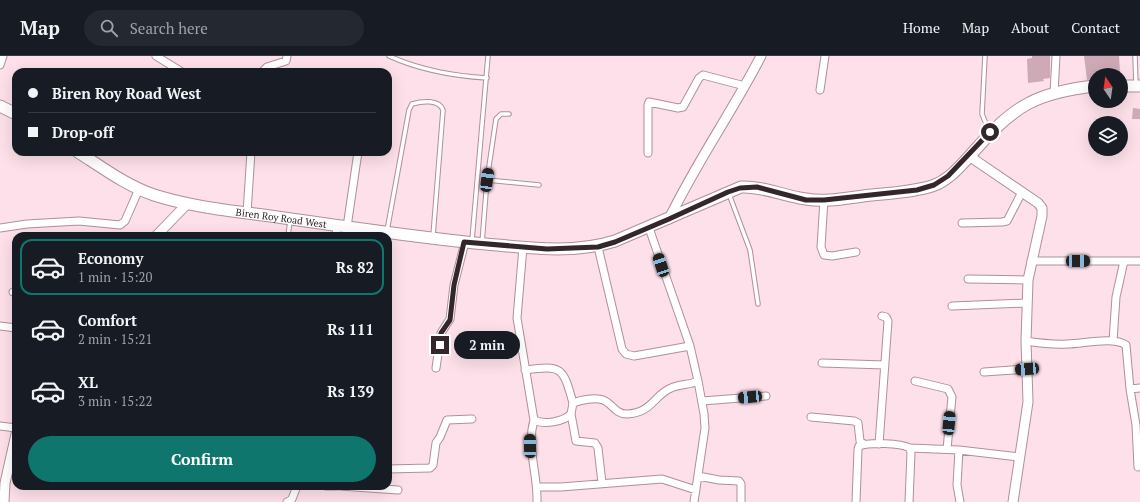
<!DOCTYPE html>
<html lang="en">
<head>
<meta charset="utf-8">
<style>
  :root { --surface:#171b24; --page:#242831; --text:#f1f3f6; --muted:#9ea1a6; --line:#363941; --accent:#0f766e }
  body { margin:0; font-family:"PT Serif",serif; background:var(--page); color:var(--text); height:100vh; display:flex; flex-direction:column; font-size:15px; white-space:nowrap }
  * { box-sizing:border-box; margin:0 }
  p { font-size:13px; color:var(--muted) }
  .icon { flex:none; width:22px; height:22px; fill:none; stroke:currentColor; stroke-width:2; stroke-linecap:round; stroke-linejoin:round }
  .map { position:relative; flex:1; overflow:hidden }
  .panel { position:absolute; left:12px; top:176px; width:380px; height:258px; display:flex; flex-direction:column; background:var(--surface); border-radius:12px; box-shadow:0 4px 16px #0002 }
  .panel>* { flex:none }
  .banner { position:absolute; left:12px; top:12px; width:380px; height:88px; border-radius:12px; box-shadow:0 4px 16px #0002; display:grid; align-content:center; height:88px; padding:0 16px; background:var(--surface) }
  .needle { width:26px; rotate:347deg }
  .buttons { position:absolute; left:1088px; top:12px; display:grid; gap:8px }
  .buttons a { display:grid; place-items:center; width:40px; height:40px; border-radius:50%; background:var(--surface); box-shadow:0 4px 16px #0002; font-size:20px }
  .end { position:absolute; width:18px; height:18px; margin:-9px; border:5px solid #34262b; background:#fff; box-shadow:0 0 0 2px #fff }
  .from { border-radius:50% }
  .bubble { position:absolute; height:28px; border-radius:14px; background:var(--surface); box-shadow:0 4px 16px #0002; font-size:13px; font-weight:700; line-height:28px; text-align:center }
  .car { position:absolute; width:12px; height:24px; margin:-12px -6px; border-radius:5px; box-shadow:0 0 3px 1px #0007; background:linear-gradient(#222 24%,#8ab4d8 0 40%,#222 0 76%,#8ab4d8 0 86%,#222 0) }
  .banner b { display:flex; align-items:center; gap:14px; height:38px; font-size:15px }
  .banner b+b { border-top:1px solid var(--line) }
  .banner i { width:10px; height:10px; background:var(--text) }
  ul { padding:7px 0 0; list-style:none }
  li { display:flex; align-items:center; gap:12px; height:56px; margin:0 8px 6px; padding:0 8px; border:2px solid transparent; border-radius:12px }
  li div { flex:1 }
  li b { display:block; font-size:15px }
  li em { font-style:normal; font-weight:700 }
  li.active { border-color:var(--accent) }
  li>.icon { width:36px; height:36px; stroke-width:1.5 }
  .cta { display:flex; gap:8px; margin-top:auto; padding:8px 16px }
  .cta a { flex:1; height:46px; border-radius:24px; background:var(--accent); color:#fff; font-size:16px; font-weight:700; line-height:46px; text-align:center }
  header { display:flex; align-items:center; gap:24px; box-sizing:border-box; height:56px; padding:0 20px; background:var(--surface); border-bottom:1px solid var(--line) }
  header strong { font-size:19px }
  nav { display:flex; gap:22px; margin-inline-start:auto; font-size:14px }
  .search { width:280px; height:36px; background:var(--page); display:flex; align-items:center; gap:10px; box-sizing:border-box; padding:0 14px; border-radius:22px; color:var(--muted); font-size:15px }
  .map>svg:first-child { display:block }
</style>
</head>
<body>
<header>
<strong>Map</strong>
<div class="search"><svg class="icon" aria-label="search" viewBox="0 0 24 24"><circle cx="10" cy="10" r="6"/><path d="M15 15l6 6"/></svg>Search here</div>
<nav><a>Home</a><a>Map</a><a>About</a><a>Contact</a></nav>
</header>
<div class="map">
<svg width="1140" height="446" viewBox="0 0 1140 446">
  <rect width="100%" height="100%" fill="#fde0e9"/>
  <path fill="#cdaab5" d="M 1032,0 L 1050,0 L 1050,22 L 1043,23 L 1044,25 L 1028,27 L 1027,3 L 1032,2 Z
    M 1084,0 L 1119,0 L 1120,17 L 1098,18 L 1095,19 L 1095,23 L 1087,24 Z
    M 1133,52 L 1140,53 L 1140,63 L 1132,63 Z"/>
  <g fill="none" stroke-linecap="round" stroke-linejoin="round">
    <defs>
      <path id="service" d="M 389,0 C 420,14 453,20 487,22
        M 985,0 L 982,58 L 989,75
        M 1135,0 L 1136,29
        M 487,124 L 539,129
        M 729,138 L 750,194 L 758,248
        M 387,175 L 409,54 L 412,48 C 422,45 439,43 443,54 L 433,180
        M 288,180 L 290,165
        M 472,184 L 488,0
        M 482,187 L 487,124 L 496,63 L 501,58 L 509,58"/>
      <path id="minor" d="M 156,0 L 182,16
        M 0,9 L 3,0
        M 262,16 L 267,11 L 286,5 L 287,0
        M 820,34 L 825,0
        M 1054,37 L 1056,0
        M 648,97 L 648,49 L 649,46 L 678,52 L 683,51 L 699,22 L 703,19 L 745,30
        M 824,144 L 821,191 L 824,199 L 832,200 L 856,196
        M 247,157 L 251,96
        M 962,167 L 1002,166 L 1007,165 L 1022,136
        M 347,171 L 358,96
        M 0,172 L 27,168 L 79,165 L 120,169 L 125,165 L 139,133
        M 336,180 L 337,170
        M 523,191 L 517,262 L 534,364 C 544,369 563,366 571,358 L 573,347 C 580,344 596,341 603,344 C 612,347 615,358 627,358 C 652,357 654,339 671,332 C 680,328 690,329 698,325 L 690,290 L 649,172
        M 598,191 L 622,293 L 626,298 L 634,300 L 690,290
        M 1031,205 L 1140,205
        M 968,223 L 1028,224
        M 13,236 L 16,237
        M 952,250 L 1026,247
        M 0,270 L 16,272
        M 1026,285 C 1039,287 1053,289 1067,288 C 1083,288 1113,280 1126,289 L 1130,333 L 1136,369 L 1138,411
        M 1113,285 L 1116,241 L 1124,205
        M 822,307 L 885,309
        M 436,312 L 441,277 L 450,263 L 454,229 L 465,186
        M 525,314 C 562,309 563,311 573,347
        M 984,316 L 1027,313
        M 915,325 L 948,333 L 952,341 L 947,393
        M 1130,333 L 1140,332
        M 702,345 L 766,340
        M 571,358 L 576,385 L 595,387 L 598,392 L 602,427
        M 811,361 L 854,365 L 858,367 L 860,385 L 864,388
        M 534,364 C 526,392 538,417 537,446
        M 0,370 L 16,372
        M 879,388 L 888,265 L 886,261 L 882,260
        M 910,392 L 959,394 L 1019,401
        M 959,394 L 957,429 L 960,446
        M 388,413 L 430,412 L 433,409 L 436,387 L 440,381 L 447,364 L 472,363
        M 698,420 L 719,424 L 739,425 L 741,428 L 741,446
        M 326,430 L 337,430
        M 340,430 L 398,434
        M 538,431 L 561,431 L 662,423 L 696,434
        M 287,446 L 292,443 L 297,430
        M 694,446 L 705,372 L 704,358 L 698,325
        M 856,446 L 858,393 L 859,390 C 870,386 900,387 910,392 L 911,397 L 909,446"/>
      <path id="tertiary" d="M 969,100 L 1038,147 L 1042,152 L 1042,160 L 1028,224 L 1026,285 L 1028,346 L 1013,446
        M 669,163 C 696,107 732,56 761,0
        M 156,180 L 187,148
        M 4,446 L 5,427 L 16,378"/>
      <g id="secondary">
        <path d="M 1121,30 L 1140,30"/>
        <path d="M 0,50 L 16,58"/>
        <path id="s1" d="M 78,96 C 103,112 127,130 154,139 C 198,153 246,156 291,163 C 356,172 421,182 486,188 C 529,192 574,198 615,185 L 741,131 C 764,130 783,140 806,143 C 827,147 851,141 872,139 C 892,137 913,136 932,130 C 950,124 964,106 976,93 C 1013,50 1038,36 1095,30"/>
      </g>
    </defs>
    <use href="#service" stroke="#b18f9a" stroke-width="5.5"/>
    <use href="#minor" stroke="#b18f9a" stroke-width="9"/>
    <use href="#tertiary" stroke="#b18f9a" stroke-width="11"/>
    <use href="#secondary" stroke="#b18f9a" stroke-width="13"/>
    <use href="#service" stroke="#fff" stroke-width="3.5"/>
    <use href="#minor" stroke="#fff" stroke-width="7"/>
    <use href="#tertiary" stroke="#fff" stroke-width="9"/>
    <use href="#secondary" stroke="#fff" stroke-width="11"/>
  </g>
  <g fill="none" stroke-linecap="round" stroke-linejoin="round">
    <path stroke="#34262b" stroke-width="5" d="M 440,289 L 441,277 L 450,264 L 454,229 L 464,186 L 547,193 L 598,191 L 615,186 L 669,163 L 728,136 L 740,132 L 757,131 L 806,144 L 824,144 L 917,134 L 934,129 L 948,120 L 990,76"/>
  </g>
  <g text-anchor="middle" dominant-baseline="central" stroke-width="3.5" stroke-linejoin="round" paint-order="stroke">
    <g font-size="10" fill="#34262b" stroke="#fde0e9">
      <text stroke="none"><textPath href="#s1" startOffset="217">Biren Roy Road West</textPath></text>
    </g>
  </g>
</svg>
<div class="buttons">
<a><svg class="needle" viewBox="-14 -14 28 28"><path d="M0-13l5 13h-10z" fill="#e53935"/><path d="M0 13l5-13h-10z" fill="#9ea1a6"/></svg></a>
<a><svg class="icon" aria-label="layers" viewBox="0 0 24 24"><path d="M12 4l9 5-9 5-9-5zM3 14l9 5 9-5"/></svg></a>
</div>
<i class="end from" style="left:990px;top:76px"></i>
<i class="end" style="left:440px;top:289px"></i>
<div class="bubble" style="left:454px;top:275px;width:66px">2 min</div>
<i class="car" style="left:487px;top:124px;rotate:8deg"></i>
<i class="car" style="left:1078px;top:205px;rotate:90deg"></i>
<i class="car" style="left:661px;top:209px;rotate:342deg"></i>
<i class="car" style="left:1027px;top:313px;rotate:266deg"></i>
<i class="car" style="left:750px;top:341px;rotate:265deg"></i>
<i class="car" style="left:949px;top:367px;rotate:5deg"></i>
<i class="car" style="left:530px;top:390px;rotate:359deg"></i>
<div class="banner">
<b><i class="from"></i>Biren Roy Road West</b>
<b><i></i>Drop-off</b>
</div>
<section class="panel">
<ul>
<li class="active"><svg class="icon" aria-label="car" viewBox="0 0 24 24"><path d="M5 17H2v-5l4-1 3-4h7l3 4 3 1v5h-3M9 17h6M6 11h13"/><circle cx="7" cy="17" r="2"/><circle cx="17" cy="17" r="2"/></svg><div><b>Economy</b><p>1 min · 15:20</p></div><em>Rs 82</em></li>
<li><svg class="icon" aria-label="car" viewBox="0 0 24 24"><path d="M5 17H2v-5l4-1 3-4h7l3 4 3 1v5h-3M9 17h6M6 11h13"/><circle cx="7" cy="17" r="2"/><circle cx="17" cy="17" r="2"/></svg><div><b>Comfort</b><p>2 min · 15:21</p></div><em>Rs 111</em></li>
<li><svg class="icon" aria-label="car" viewBox="0 0 24 24"><path d="M5 17H2v-5l4-1 3-4h7l3 4 3 1v5h-3M9 17h6M6 11h13"/><circle cx="7" cy="17" r="2"/><circle cx="17" cy="17" r="2"/></svg><div><b>XL</b><p>3 min · 15:22</p></div><em>Rs 139</em></li>
</ul>
<div class="cta"><a>Confirm</a></div>
</section>
</div>
</body>
</html>
